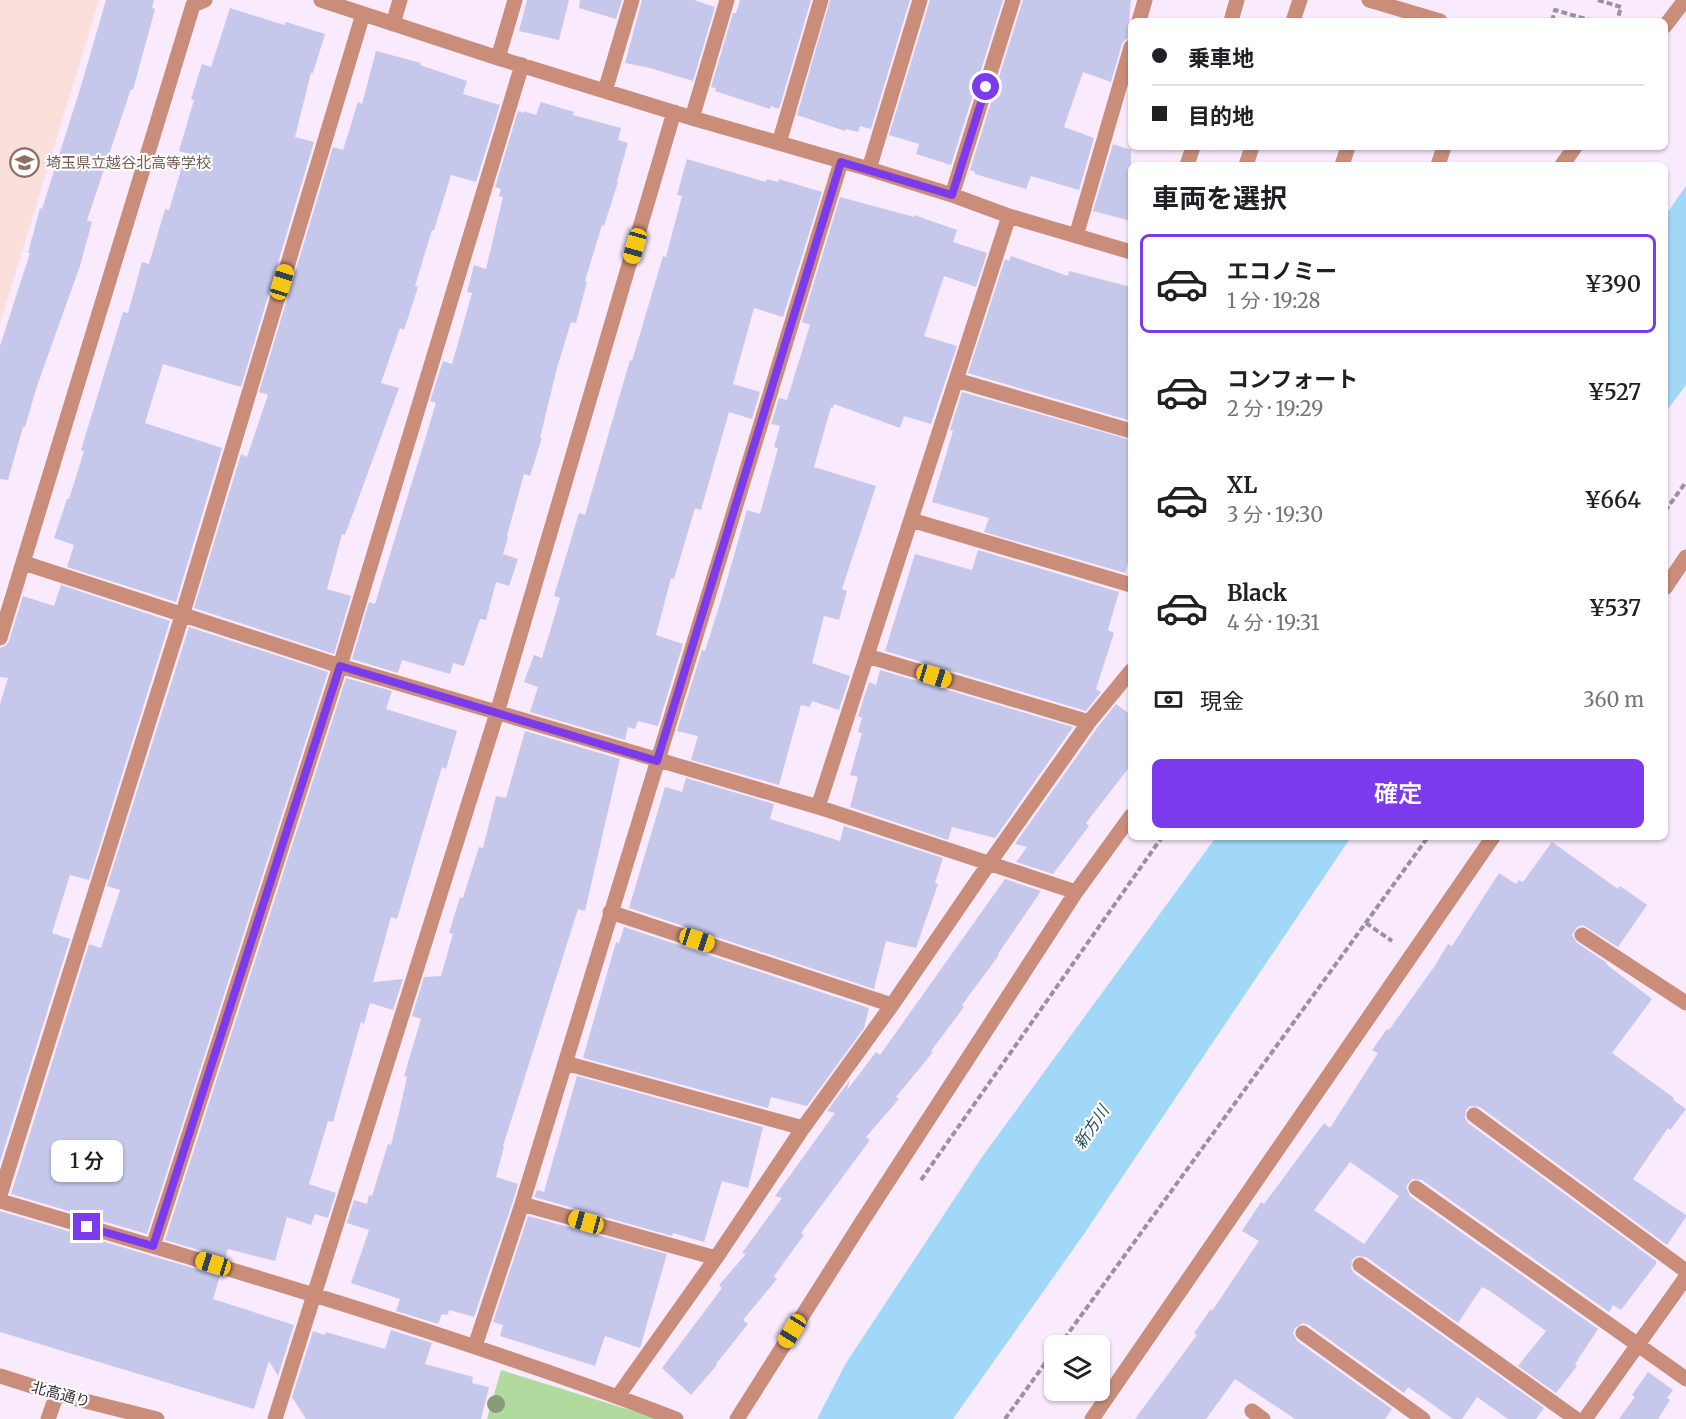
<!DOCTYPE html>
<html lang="ja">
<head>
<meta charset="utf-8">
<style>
  :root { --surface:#fff; --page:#f2f2f2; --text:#202124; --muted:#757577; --line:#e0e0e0; --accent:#7c3aed }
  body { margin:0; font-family:Merriweather,"Noto Sans JP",serif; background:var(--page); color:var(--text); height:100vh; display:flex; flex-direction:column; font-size:22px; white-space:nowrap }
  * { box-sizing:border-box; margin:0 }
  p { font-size:20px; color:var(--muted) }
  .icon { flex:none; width:33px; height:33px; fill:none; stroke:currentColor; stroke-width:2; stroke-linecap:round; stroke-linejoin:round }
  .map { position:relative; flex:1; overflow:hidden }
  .side { position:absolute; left:1128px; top:162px; width:540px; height:678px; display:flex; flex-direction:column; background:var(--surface); border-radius:9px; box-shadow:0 2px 4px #0004 }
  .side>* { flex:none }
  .hud { position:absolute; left:1128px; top:18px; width:540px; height:132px; border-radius:9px; box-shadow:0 2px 4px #0004; display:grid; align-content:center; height:132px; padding:0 24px; background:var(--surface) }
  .tools { position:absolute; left:1044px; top:1335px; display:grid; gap:12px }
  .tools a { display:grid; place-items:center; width:66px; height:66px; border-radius:9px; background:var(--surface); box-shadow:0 2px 4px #0004; font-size:30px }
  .end { position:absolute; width:27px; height:27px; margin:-14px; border:8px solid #7c3aed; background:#fff; box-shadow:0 0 0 3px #fff }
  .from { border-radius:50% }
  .bubble { position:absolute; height:42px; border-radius:9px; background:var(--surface); box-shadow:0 2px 4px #0004; font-size:20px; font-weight:600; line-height:42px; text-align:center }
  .car { position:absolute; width:18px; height:36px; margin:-18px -9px; border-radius:8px; box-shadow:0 0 4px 2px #0007; background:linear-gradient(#f5c518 24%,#345 0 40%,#f5c518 0 76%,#345 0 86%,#f5c518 0) }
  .hud b { display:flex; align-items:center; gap:21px; height:57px; font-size:22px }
  .hud b+b { border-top:2px solid var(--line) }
  .hud i { width:15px; height:15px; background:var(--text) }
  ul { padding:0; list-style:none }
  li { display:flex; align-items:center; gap:18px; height:99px; margin:0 12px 9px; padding:0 12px; border:3px solid transparent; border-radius:9px }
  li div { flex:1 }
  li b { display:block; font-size:22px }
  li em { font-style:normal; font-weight:600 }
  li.selected { border-color:var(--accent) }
  li>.icon { width:54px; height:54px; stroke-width:1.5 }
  h2 { padding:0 24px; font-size:27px; line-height:72px }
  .pay { display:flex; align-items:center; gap:15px; height:66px; padding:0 24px; font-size:22px }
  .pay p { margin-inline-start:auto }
  .button { display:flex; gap:12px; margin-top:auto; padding:12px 24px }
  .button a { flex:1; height:69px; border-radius:9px; background:var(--accent); color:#fff; font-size:24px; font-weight:600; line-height:69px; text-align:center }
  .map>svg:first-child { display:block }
</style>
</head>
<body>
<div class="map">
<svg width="1686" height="1419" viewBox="0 0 1686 1419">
  <rect width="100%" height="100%" fill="#f9eafe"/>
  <path fill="#fadfdb" d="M 0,0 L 99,0 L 0,324 Z"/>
  <path fill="#b0da9e" d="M 501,1370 L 659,1419 L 487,1419 Z"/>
  <path fill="#a2d8f7" d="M 1686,186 L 1686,385 L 1665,413 L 1665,216 Z
    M 1216,837 L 1351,837 L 1084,1234 L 953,1419 L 817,1419 L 846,1363 L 982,1157 Z"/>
  <path fill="#c5c8eb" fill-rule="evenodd" d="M 106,0 L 154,0 L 152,8 L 155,9 L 133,90 L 131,89 L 87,220 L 92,222 L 80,266 L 37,386 L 25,427 L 23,427 L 8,480 L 0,479 L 0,346 L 30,253 L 28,253 L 40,208 L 42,209 L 81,86 Z
    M 527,0 L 569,0 L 559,40 L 519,31 Z
    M 580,0 L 622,0 L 616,19 L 579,8 Z
    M 642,0 L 694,0 L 715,7 L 693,81 L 650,68 L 625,63 Z
    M 740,0 L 811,0 L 779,109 L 771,106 L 770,109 L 715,91 L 716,88 L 711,87 L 733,13 L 736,13 Z
    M 830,0 L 910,0 L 871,129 L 860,126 L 858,132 L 846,129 L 845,131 L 797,115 Z
    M 930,0 L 1003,0 L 951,165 L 916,154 L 919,144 L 889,135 Z
    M 1023,0 L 1131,0 L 1129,23 L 1131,38 L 1125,40 L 1122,44 L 1111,82 L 1083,72 L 1064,127 L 1094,138 L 1079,190 L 1031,176 L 1026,189 L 975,174 L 975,172 L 970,170 Z
    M 230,8 L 284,25 L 286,22 L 325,34 L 313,73 L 311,73 L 295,137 L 314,142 L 241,387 L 163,364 L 145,423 L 222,448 L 176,602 L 67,567 L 74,545 L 54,538 L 67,499 L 69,499 L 84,451 L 81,450 L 123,312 L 128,313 L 142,262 L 149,264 L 165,209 L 169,210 L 186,153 L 179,151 L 194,100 L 191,99 L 202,64 L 211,67 Z
    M 376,51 L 421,63 L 420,65 L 467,81 L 463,94 L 500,105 L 476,182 L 451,175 L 434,230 L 432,230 L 415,286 L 418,287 L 404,330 L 400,328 L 381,383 L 399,388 L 345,535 L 342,534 L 327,589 L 351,596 L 334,654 L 194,608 L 241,454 L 247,457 L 268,395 L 259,392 L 333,147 L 343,150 L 358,102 L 362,104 Z
    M 541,102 L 574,112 L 573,115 L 621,128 L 618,140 L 628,143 L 617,181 L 618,182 L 604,226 L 602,225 L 585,281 L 587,282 L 576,323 L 571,322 L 557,368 L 540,438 L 542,438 L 530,476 L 524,474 L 507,536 L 508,537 L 503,554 L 518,559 L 509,586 L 496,582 L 486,620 L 480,619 L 464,666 L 453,663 L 450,674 L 402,660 L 398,673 L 352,659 L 369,602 L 375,604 L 436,403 L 430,401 L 443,361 L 452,364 L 472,293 L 467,292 L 474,265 L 486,269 L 503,197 L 499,196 L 501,189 L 495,187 L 518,111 L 524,113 L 524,111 L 536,115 Z
    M 1113,144 L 1131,150 L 1131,221 L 1093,211 Z
    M 687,159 L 766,182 L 767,179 L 778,182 L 779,179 L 822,192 L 783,317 L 754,308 L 733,384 L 760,392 L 752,419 L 729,412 L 701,510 L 695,508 L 674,579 L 671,578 L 656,635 L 683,644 L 658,726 L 638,721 L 635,729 L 628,727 L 625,740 L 530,712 L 538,687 L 524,682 L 534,655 L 542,658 L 560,598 L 554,596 L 579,513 L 585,515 L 630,360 L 632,361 L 663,256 L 666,257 L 682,196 L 677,195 Z
    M 840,197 L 914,217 L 914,215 L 957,230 L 953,242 L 987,253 L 976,287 L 944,276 L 924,336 L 957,346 L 931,424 L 904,416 L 900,428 L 834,404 L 833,408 L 831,407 L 814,467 L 876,486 L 842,589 L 847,591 L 839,620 L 824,616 L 812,663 L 850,676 L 839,710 L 812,701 L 810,707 L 801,705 L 779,785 L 691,760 L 698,736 L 677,731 L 702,650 L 705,651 L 722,597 L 747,510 L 760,514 L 778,448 L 774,447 L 780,426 L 771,424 L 779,398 L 787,400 L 810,325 L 802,322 Z
    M 1011,256 L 1068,276 L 1069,271 L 1131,287 L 1131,421 L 968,373 L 1005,259 L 1009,261 Z
    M 962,392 L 1131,440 L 1131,553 L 1125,573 L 984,532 L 989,518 L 932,502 L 953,431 L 950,430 Z
    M 978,550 L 1119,592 L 1108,630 L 1114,633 L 1096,689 L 1101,692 L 1086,711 L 885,651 L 915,554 L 972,570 Z
    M 61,585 L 170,621 L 89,880 L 70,875 L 52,933 L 70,939 L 0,1162 L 0,704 L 8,678 L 0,677 L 0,648 L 6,645 L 9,641 L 23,596 L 54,606 Z
    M 189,627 L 328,672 L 147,1234 L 11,1194 L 89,944 L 101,948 L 120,890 L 107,886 Z
    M 880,670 L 1073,727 L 995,838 L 952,827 L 948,840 L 850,807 L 858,777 L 850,775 L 862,733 L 858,732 L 862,718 L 858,716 L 869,682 L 876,685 Z
    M 346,678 L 392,691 L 386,709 L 457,731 L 446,769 L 442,767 L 397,919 L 391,917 L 373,982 L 403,979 L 393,1010 L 370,1003 L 364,1024 L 361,1022 L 333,1122 L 328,1121 L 309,1184 L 336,1193 L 328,1218 L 315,1214 L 311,1225 L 287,1217 L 275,1261 L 228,1249 L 225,1258 L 165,1240 Z
    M 1116,704 L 1131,715 L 1131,765 L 1086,823 L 1089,826 L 1053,874 L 1016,862 L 1027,847 L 1015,844 L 1097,728 Z
    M 525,731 L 620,759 L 585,911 L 578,909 L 503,1146 L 504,1147 L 496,1177 L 518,1184 L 513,1201 L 474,1317 L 449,1310 L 448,1315 L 442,1314 L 438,1324 L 396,1311 L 400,1299 L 351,1283 L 369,1230 L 347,1223 L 354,1200 L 367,1204 L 369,1195 L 372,1196 L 388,1144 L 391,1145 L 399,1113 L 407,1077 L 404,1076 L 421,1019 L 412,1016 L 424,977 L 441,976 L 453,934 L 449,933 L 460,897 L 463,898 L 479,847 L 483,848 L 496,796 L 506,798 Z
    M 686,778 L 774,804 L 770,819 L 840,841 L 844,826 L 943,858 L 935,883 L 938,884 L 916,948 L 886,941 L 874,989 L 629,908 L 665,787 L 682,792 Z
    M 1552,842 L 1618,889 L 1620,886 L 1647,905 L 1618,947 L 1583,925 L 1577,927 L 1572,935 L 1577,943 L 1607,963 L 1606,964 L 1652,999 L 1612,1053 L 1674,1098 L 1673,1100 L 1686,1109 L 1670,1130 L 1668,1128 L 1633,1179 L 1686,1215 L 1686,1217 L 1667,1245 L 1480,1107 L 1470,1106 L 1466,1110 L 1465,1118 L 1468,1123 L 1656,1261 L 1656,1264 L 1621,1310 L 1613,1305 L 1609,1312 L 1422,1180 L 1412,1179 L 1406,1187 L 1410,1196 L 1598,1329 L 1575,1364 L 1577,1366 L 1556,1393 L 1518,1366 L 1546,1331 L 1490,1291 L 1482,1287 L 1458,1323 L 1366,1257 L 1357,1256 L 1352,1260 L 1351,1268 L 1354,1273 L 1544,1408 L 1536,1419 L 1508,1419 L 1477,1397 L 1462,1419 L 1453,1419 L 1408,1387 L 1404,1393 L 1309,1325 L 1303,1323 L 1295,1328 L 1293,1333 L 1297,1341 L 1392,1409 L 1385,1419 L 1295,1419 L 1235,1379 L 1206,1419 L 1135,1419 L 1197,1335 L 1194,1333 L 1211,1309 L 1212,1311 L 1259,1241 L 1242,1231 L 1261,1202 L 1264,1204 L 1324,1123 L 1330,1128 L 1378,1053 L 1372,1050 L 1387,1029 L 1389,1030 L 1434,967 L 1448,944 L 1452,946 L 1499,873 L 1516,884 L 1519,880 L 1523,882 ZM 1350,1162 L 1399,1196 L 1364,1244 L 1314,1210 Z
    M 1005,879 L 1041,891 L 998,954 L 999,955 L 962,1005 L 964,1007 L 931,1051 L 933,1052 L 896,1097 L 899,1099 L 866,1137 L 870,1140 L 801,1233 L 804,1235 L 774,1276 L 777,1279 L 743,1320 L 748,1324 L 716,1364 L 717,1365 L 691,1395 L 662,1368 L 722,1288 L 719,1285 L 746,1254 L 742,1253 L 782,1198 L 775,1196 L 835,1113 L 827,1111 L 850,1080 L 847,1090 L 876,1052 L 880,1055 Z
    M 624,927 L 869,1008 L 864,1028 L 807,1106 L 771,1097 L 768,1108 L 583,1058 L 616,942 L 619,943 Z
    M 577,1076 L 763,1127 L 748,1188 L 722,1181 L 704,1242 L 673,1233 L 672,1236 L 534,1197 L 537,1190 L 544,1192 Z
    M 0,1211 L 220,1276 L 213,1299 L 294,1325 L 278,1376 L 269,1361 L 254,1409 L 0,1332 Z
    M 528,1216 L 667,1254 L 640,1348 L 605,1336 L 595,1366 L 500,1336 L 503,1325 L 493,1322 Z
    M 391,1330 L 432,1343 L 425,1364 L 473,1377 L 472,1383 L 489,1387 L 481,1419 L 306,1419 L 292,1397 L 313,1331 L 325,1335 L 326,1332 L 385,1349 Z
    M 1648,1372 L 1673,1390 L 1667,1398 L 1670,1400 L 1658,1419 L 1619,1419 L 1635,1397 L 1632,1395 Z"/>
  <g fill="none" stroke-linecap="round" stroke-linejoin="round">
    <path stroke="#9c90a0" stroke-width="4" stroke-dasharray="6 3" stroke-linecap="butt" d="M 1598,0 L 1621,7 L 1617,21
      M 1552,21 L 1555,10 L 1593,21
      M 1665,511 L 1686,482
      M 1366,923 L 1392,941
      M 921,1180 L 1162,837
      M 1059,1346 L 1428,837
      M 1005,1419 L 1054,1351"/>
    <path stroke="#ca8d79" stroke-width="15" d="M 321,0 L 498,58 L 692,118 L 869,169 L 952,195 L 1009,216 L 1131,252
      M 1369,0 L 1440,21
      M 1139,21 L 1145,0
      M 1231,21 L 1237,0
      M 1293,21 L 1300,0
      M 393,24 L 400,0
      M 1665,26 L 1685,0
      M 498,58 L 515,0
      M 605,91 L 632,0
      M 692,118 L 727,0
      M 779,143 L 821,0
      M 1187,165 L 1193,147
      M 1246,165 L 1252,147
      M 1342,165 L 1348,147
      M 1438,165 L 1444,147
      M 1562,165 L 1575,147
      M 869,169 L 920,0
      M 952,195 L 1013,0
      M 1076,236 L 1131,47
      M 956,380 L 1131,431
      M 911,520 L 1131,585
      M 24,563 L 340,666 L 818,807 L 1076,892
      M 1665,588 L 1686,557
      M 0,638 L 193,5 L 205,0
      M 867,656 L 1089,722
      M 818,807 L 1009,216
      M 610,912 L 892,1005
      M 1582,935 L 1686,1003
      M 565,1063 L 803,1128
      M 1474,1115 L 1686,1271
      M 1416,1188 L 1686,1379
      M 0,1195 L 182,616 L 363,14
      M 0,1201 C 227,1268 455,1334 676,1419
      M 522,1204 L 716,1258
      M 153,1246 L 340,666 L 522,65
      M 1360,1265 L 1576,1419
      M 1303,1333 L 1423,1419
      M 475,1346 L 522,1204 L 841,162
      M 0,1376 L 57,1394 L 157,1419
      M 618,1396 L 716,1258 L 803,1128 L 892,1005 L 988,865 L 1089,722 L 1131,671
      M 1252,1411 L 1263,1419
      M 48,1419 L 57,1394
      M 275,1419 L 497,713 L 674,112
      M 737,1419 L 863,1220 L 1076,892 L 1131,816
      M 1092,1419 L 1493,837
      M 1585,1419 L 1686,1277"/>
  </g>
  <circle fill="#879b77" cx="496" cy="1404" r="9"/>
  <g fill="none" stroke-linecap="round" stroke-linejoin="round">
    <path stroke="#7c3aed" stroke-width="8" d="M 87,1227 L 153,1246 L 340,666 L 657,761 L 841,162 L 952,195 L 986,87"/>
  </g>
  <defs>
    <symbol id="school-ring" viewBox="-11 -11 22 22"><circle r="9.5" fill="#fdfdfd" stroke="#8d6e63" stroke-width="1.5"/><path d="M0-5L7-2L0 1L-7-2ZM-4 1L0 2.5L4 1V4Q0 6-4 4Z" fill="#8d6e63"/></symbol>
  </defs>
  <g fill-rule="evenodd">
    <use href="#school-ring" x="8" y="146" width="33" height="33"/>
  </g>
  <g text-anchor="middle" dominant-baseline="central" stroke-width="4.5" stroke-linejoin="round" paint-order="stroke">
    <g font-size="15" fill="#785e54" stroke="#fdfdfd" text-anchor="start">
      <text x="46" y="162">埼玉県立越谷北高等学校</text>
    </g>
    <g font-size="15" fill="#382e3a" stroke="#fdfdfd">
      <text transform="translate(61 1394) rotate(15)">北高通り</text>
    </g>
    <g font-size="16" font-style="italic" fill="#204a60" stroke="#fdfdfd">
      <text transform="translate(1091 1127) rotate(-56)">新方川</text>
    </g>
  </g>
</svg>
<div class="tools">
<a><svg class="icon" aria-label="layers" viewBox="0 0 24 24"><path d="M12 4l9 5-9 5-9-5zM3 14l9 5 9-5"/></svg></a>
</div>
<i class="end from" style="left:986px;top:87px"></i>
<i class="end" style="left:87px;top:1227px"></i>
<div class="bubble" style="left:51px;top:1140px;width:72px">1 分</div>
<i class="car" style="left:635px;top:246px;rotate:196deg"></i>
<i class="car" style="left:282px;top:282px;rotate:17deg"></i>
<i class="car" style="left:934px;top:676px;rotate:107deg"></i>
<i class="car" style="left:697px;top:940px;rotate:108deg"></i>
<i class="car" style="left:586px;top:1222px;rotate:286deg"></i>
<i class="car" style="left:213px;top:1264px;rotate:287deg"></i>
<i class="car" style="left:792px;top:1331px;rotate:212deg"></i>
<div class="hud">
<b><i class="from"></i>乗車地</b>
<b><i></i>目的地</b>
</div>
<section class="side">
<h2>車両を選択</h2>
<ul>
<li class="selected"><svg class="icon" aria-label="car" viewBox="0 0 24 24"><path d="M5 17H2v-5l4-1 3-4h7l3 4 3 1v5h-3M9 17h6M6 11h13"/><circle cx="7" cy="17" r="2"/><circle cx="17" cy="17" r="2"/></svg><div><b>エコノミー</b><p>1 分 · 19:28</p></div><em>¥390</em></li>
<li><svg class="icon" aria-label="car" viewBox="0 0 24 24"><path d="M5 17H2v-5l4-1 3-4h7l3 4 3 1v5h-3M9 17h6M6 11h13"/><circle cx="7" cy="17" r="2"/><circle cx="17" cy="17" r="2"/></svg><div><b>コンフォート</b><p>2 分 · 19:29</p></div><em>¥527</em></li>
<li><svg class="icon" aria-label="car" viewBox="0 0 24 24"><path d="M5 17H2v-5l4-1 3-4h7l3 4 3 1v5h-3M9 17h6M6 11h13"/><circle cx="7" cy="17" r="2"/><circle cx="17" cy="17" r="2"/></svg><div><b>XL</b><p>3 分 · 19:30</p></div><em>¥664</em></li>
<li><svg class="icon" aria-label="car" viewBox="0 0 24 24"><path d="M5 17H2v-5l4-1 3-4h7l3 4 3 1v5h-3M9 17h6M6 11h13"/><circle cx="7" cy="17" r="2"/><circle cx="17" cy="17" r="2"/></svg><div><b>Black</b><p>4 分 · 19:31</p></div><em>¥537</em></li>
</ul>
<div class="pay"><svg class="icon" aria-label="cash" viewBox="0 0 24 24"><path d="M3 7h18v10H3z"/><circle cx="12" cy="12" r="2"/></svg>現金<p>360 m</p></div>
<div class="button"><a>確定</a></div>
</section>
</div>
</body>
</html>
